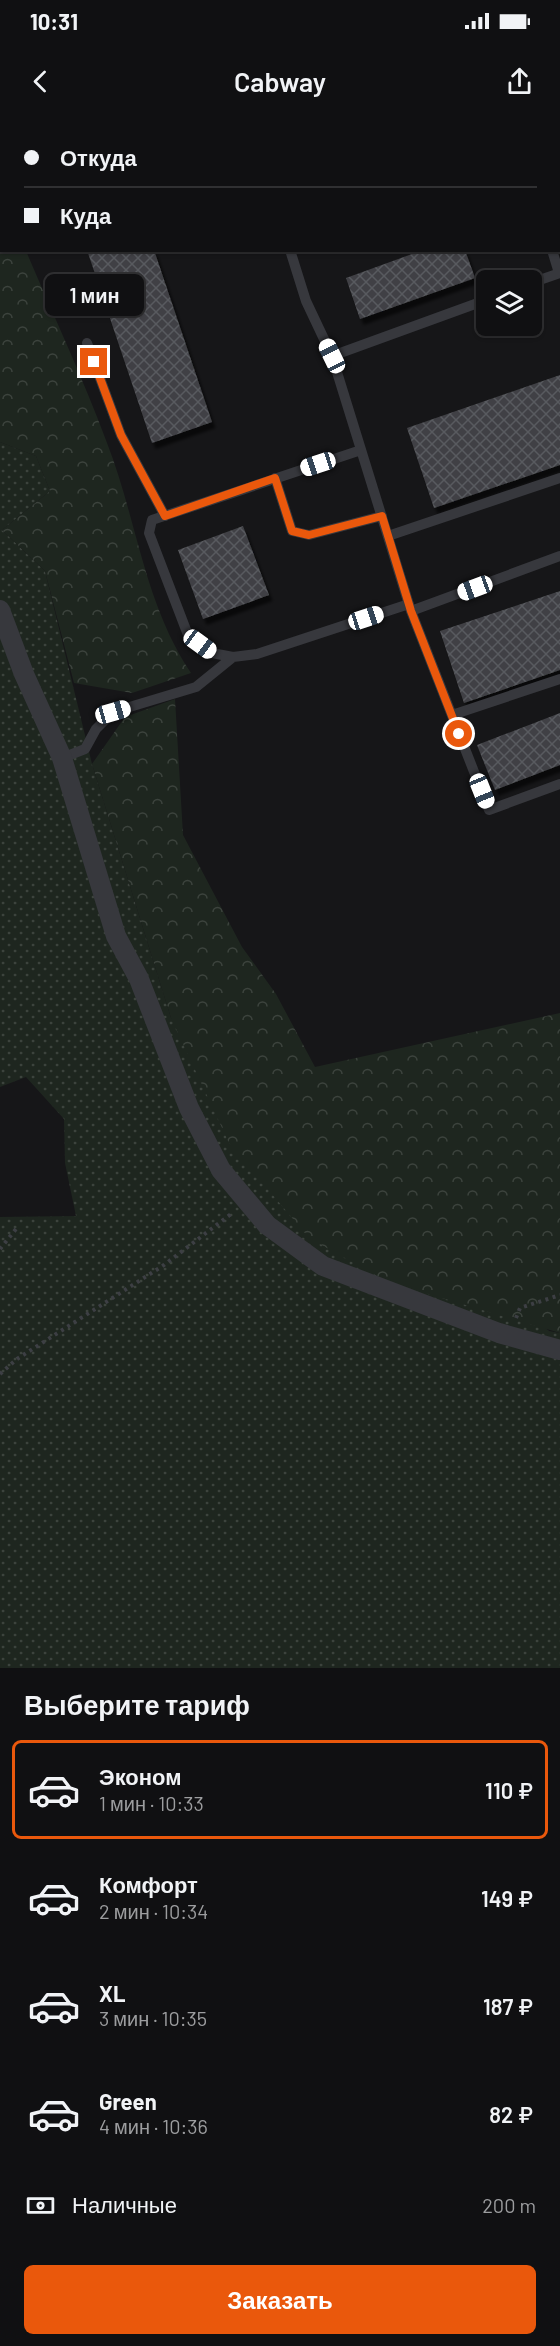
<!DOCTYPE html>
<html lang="ru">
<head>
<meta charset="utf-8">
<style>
  :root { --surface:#101012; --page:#19191b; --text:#f1f3f6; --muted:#9c9d9f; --line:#303032; --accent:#ea580c }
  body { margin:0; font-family:Barlow,sans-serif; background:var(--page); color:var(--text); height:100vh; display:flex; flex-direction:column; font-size:22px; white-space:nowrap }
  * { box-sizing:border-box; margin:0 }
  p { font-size:20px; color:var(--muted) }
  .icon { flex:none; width:33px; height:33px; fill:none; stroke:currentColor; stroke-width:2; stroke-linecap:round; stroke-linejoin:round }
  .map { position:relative; height:1548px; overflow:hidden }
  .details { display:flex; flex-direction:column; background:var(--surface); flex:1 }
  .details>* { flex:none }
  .guide { position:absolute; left:0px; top:0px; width:561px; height:132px; box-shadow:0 2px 4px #0004,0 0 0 2px var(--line); display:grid; align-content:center; height:132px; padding:0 24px; background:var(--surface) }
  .buttons { position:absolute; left:476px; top:150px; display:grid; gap:12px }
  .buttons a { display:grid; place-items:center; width:66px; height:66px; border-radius:9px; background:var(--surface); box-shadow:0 2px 4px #0004,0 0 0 2px var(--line); font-size:30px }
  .end { position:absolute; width:27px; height:27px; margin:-14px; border:8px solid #ea580c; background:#fff; box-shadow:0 0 0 3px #fff }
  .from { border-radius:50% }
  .bubble { position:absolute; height:42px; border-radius:9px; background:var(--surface); box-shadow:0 2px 4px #0004,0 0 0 2px var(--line); font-size:20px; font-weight:600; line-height:42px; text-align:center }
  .car { position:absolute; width:18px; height:36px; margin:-18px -9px; border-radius:8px; box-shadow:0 0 4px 2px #0007; background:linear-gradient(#fff 24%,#345 0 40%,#fff 0 76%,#345 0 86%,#fff 0) }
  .guide b { display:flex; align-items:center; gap:21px; height:57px; font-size:22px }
  .guide b+b { border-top:2px solid var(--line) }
  .guide i { width:15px; height:15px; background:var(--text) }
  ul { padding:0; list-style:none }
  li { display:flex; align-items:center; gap:18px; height:99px; margin:0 12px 9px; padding:0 12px; border:3px solid transparent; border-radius:9px }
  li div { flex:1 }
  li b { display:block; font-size:22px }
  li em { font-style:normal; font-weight:600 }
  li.selected { border-color:var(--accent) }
  li>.icon { width:54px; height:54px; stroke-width:1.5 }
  h2 { padding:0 24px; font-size:27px; line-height:72px }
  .pay { display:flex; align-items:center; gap:15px; height:66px; padding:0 24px; font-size:22px }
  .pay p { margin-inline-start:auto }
  .cta { display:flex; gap:12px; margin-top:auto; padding:12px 24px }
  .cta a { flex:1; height:69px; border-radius:9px; background:var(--accent); color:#fff; font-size:24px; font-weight:600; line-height:69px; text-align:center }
  .status { display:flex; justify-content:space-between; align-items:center; height:42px; padding:0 30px; background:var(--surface); direction:ltr }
  .status svg { height:16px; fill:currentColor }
  header { display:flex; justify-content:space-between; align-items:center; height:78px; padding:0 24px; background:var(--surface); font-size:27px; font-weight:600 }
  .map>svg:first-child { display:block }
</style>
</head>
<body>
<div class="status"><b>10:31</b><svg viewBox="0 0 49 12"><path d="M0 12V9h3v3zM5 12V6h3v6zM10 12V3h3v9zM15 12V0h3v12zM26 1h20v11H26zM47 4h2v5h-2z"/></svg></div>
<header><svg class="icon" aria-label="back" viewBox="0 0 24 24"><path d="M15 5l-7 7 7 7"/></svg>Cabway<svg class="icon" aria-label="share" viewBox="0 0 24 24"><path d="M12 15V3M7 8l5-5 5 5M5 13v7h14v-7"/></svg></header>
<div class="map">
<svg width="560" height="1548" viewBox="0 0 560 1548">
  <defs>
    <pattern id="grass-dots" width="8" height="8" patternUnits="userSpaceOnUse" patternTransform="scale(1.5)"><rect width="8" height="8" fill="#1e261f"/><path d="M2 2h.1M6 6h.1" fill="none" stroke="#3c433d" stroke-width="1.8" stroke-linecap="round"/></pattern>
    <pattern id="forest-crowns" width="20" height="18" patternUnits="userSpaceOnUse" patternTransform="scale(1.5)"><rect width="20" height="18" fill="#1e261f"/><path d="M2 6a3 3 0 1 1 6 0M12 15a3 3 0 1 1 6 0" fill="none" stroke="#3c433d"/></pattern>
    <pattern id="building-cross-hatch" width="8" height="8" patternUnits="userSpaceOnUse" patternTransform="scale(1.5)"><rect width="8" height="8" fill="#404145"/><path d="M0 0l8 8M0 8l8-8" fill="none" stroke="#595a5e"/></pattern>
    <filter id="shadow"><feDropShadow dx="3.5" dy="6" stdDeviation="1.5" flood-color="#0009"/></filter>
  </defs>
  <rect width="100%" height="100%" fill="#161618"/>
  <path fill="url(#grass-dots)" d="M 0,322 L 36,336 L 50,371 L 2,410 L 45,451 L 92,644 L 171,898 L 549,1211 L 560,1213 L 560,1548 L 0,1548 L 0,1097 L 76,1096 L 65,1043 L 64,999 L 26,957 L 0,967 Z"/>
  <path fill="url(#forest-crowns)" d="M 0,66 L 2,130 L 26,131 C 53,195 83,258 107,323 C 137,400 144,483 191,553 L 132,573 L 74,563 L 45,451 L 2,410 L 50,371 L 36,336 L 0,322 Z
    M 175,579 L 183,715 L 242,827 L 276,874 L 315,947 L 560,893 L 560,1213 L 388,1162 L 309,1118 L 229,1023 L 171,898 L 92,644 L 125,597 Z"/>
  <path fill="url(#building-cross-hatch)" filter="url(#shadow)" d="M 87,130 L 154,130 L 212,302 L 152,323 Z
    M 423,130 L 465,130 L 475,158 L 360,199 L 346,158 Z
    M 560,255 L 560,345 L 434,388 L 407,308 Z
    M 243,406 L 269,475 L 203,499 L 178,430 Z
    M 560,471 L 560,550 L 464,583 L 440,511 Z
    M 560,593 L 560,645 L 495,670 L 477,625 Z"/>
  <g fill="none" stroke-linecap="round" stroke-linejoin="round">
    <path stroke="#3d3f44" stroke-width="4" stroke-dasharray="3 4.5" stroke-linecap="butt" d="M 0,1129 L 16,1109
      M 516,1198 L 520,1188 L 560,1175
      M 0,1254 L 17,1239 L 164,1145 L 231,1094"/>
    <path stroke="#37383d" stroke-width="10" d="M 106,0 L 106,2
      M 248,0 L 249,2
      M 511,0 L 512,2
      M 158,2 L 164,0
      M 290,130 L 306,181 L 332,236 L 411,491 L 489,690 L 560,664
      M 552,130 L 559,153
      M 531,163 L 560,153
      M 87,223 L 121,315 L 165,396
      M 332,236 L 486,180
      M 361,330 L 152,400 L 149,413 L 188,515 L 212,533 L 233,537 L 257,534 L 409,484
      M 275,358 L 292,411 L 309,415 L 382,396
      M 388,416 L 560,358
      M 411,491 L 560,436
      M 452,595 L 560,559
      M 62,638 L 85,629 L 96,609 L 113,592 L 196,567 L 233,537"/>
    <path stroke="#37383d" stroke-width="20" d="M 0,490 L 24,554 L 62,638 L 116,816 L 139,859 L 189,988 L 221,1050 L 267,1105 L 323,1146 L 499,1213 L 560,1230"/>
  </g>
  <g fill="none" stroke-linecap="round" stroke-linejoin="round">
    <path stroke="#ea580c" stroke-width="8" d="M 94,242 L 121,315 L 165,396 L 275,358 L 292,411 L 309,415 L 382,396 L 411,491 L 459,614"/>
  </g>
</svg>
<div class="buttons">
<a><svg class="icon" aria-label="layers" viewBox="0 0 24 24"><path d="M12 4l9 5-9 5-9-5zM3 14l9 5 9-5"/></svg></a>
</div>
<i class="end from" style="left:459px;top:614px"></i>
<i class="end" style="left:94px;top:242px"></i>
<div class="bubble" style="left:45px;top:154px;width:99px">1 мин</div>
<i class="car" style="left:332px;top:236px;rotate:334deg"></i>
<i class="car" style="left:318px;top:344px;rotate:252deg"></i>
<i class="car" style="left:475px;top:468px;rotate:250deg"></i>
<i class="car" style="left:366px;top:498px;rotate:72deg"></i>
<i class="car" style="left:200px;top:524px;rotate:126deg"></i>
<i class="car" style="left:113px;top:592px;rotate:74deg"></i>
<i class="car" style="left:482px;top:671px;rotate:158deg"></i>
<div class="guide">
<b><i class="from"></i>Откуда</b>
<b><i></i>Куда</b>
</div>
</div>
<section class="details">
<h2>Выберите тариф</h2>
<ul>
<li class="selected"><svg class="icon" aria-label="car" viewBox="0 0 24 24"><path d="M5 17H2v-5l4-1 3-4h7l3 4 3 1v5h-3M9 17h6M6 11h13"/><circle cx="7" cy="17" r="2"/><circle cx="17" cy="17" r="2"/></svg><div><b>Эконом</b><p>1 мин · 10:33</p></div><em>110 ₽</em></li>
<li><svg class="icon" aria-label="car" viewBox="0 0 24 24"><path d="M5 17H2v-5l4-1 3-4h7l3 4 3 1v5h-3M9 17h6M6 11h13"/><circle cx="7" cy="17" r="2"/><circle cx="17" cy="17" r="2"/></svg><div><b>Комфорт</b><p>2 мин · 10:34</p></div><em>149 ₽</em></li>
<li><svg class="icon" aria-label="car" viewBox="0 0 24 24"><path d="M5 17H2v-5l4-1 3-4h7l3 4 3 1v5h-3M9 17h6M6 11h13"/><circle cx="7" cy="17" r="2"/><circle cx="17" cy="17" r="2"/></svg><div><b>XL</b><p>3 мин · 10:35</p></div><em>187 ₽</em></li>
<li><svg class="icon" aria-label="car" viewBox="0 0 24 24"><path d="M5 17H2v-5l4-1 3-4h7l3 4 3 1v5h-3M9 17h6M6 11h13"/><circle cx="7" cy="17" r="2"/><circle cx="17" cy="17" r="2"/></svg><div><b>Green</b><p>4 мин · 10:36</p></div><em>82 ₽</em></li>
</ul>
<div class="pay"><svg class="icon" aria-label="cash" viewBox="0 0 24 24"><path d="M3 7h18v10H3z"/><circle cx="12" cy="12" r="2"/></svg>Наличные<p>200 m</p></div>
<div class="cta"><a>Заказать</a></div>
</section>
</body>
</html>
